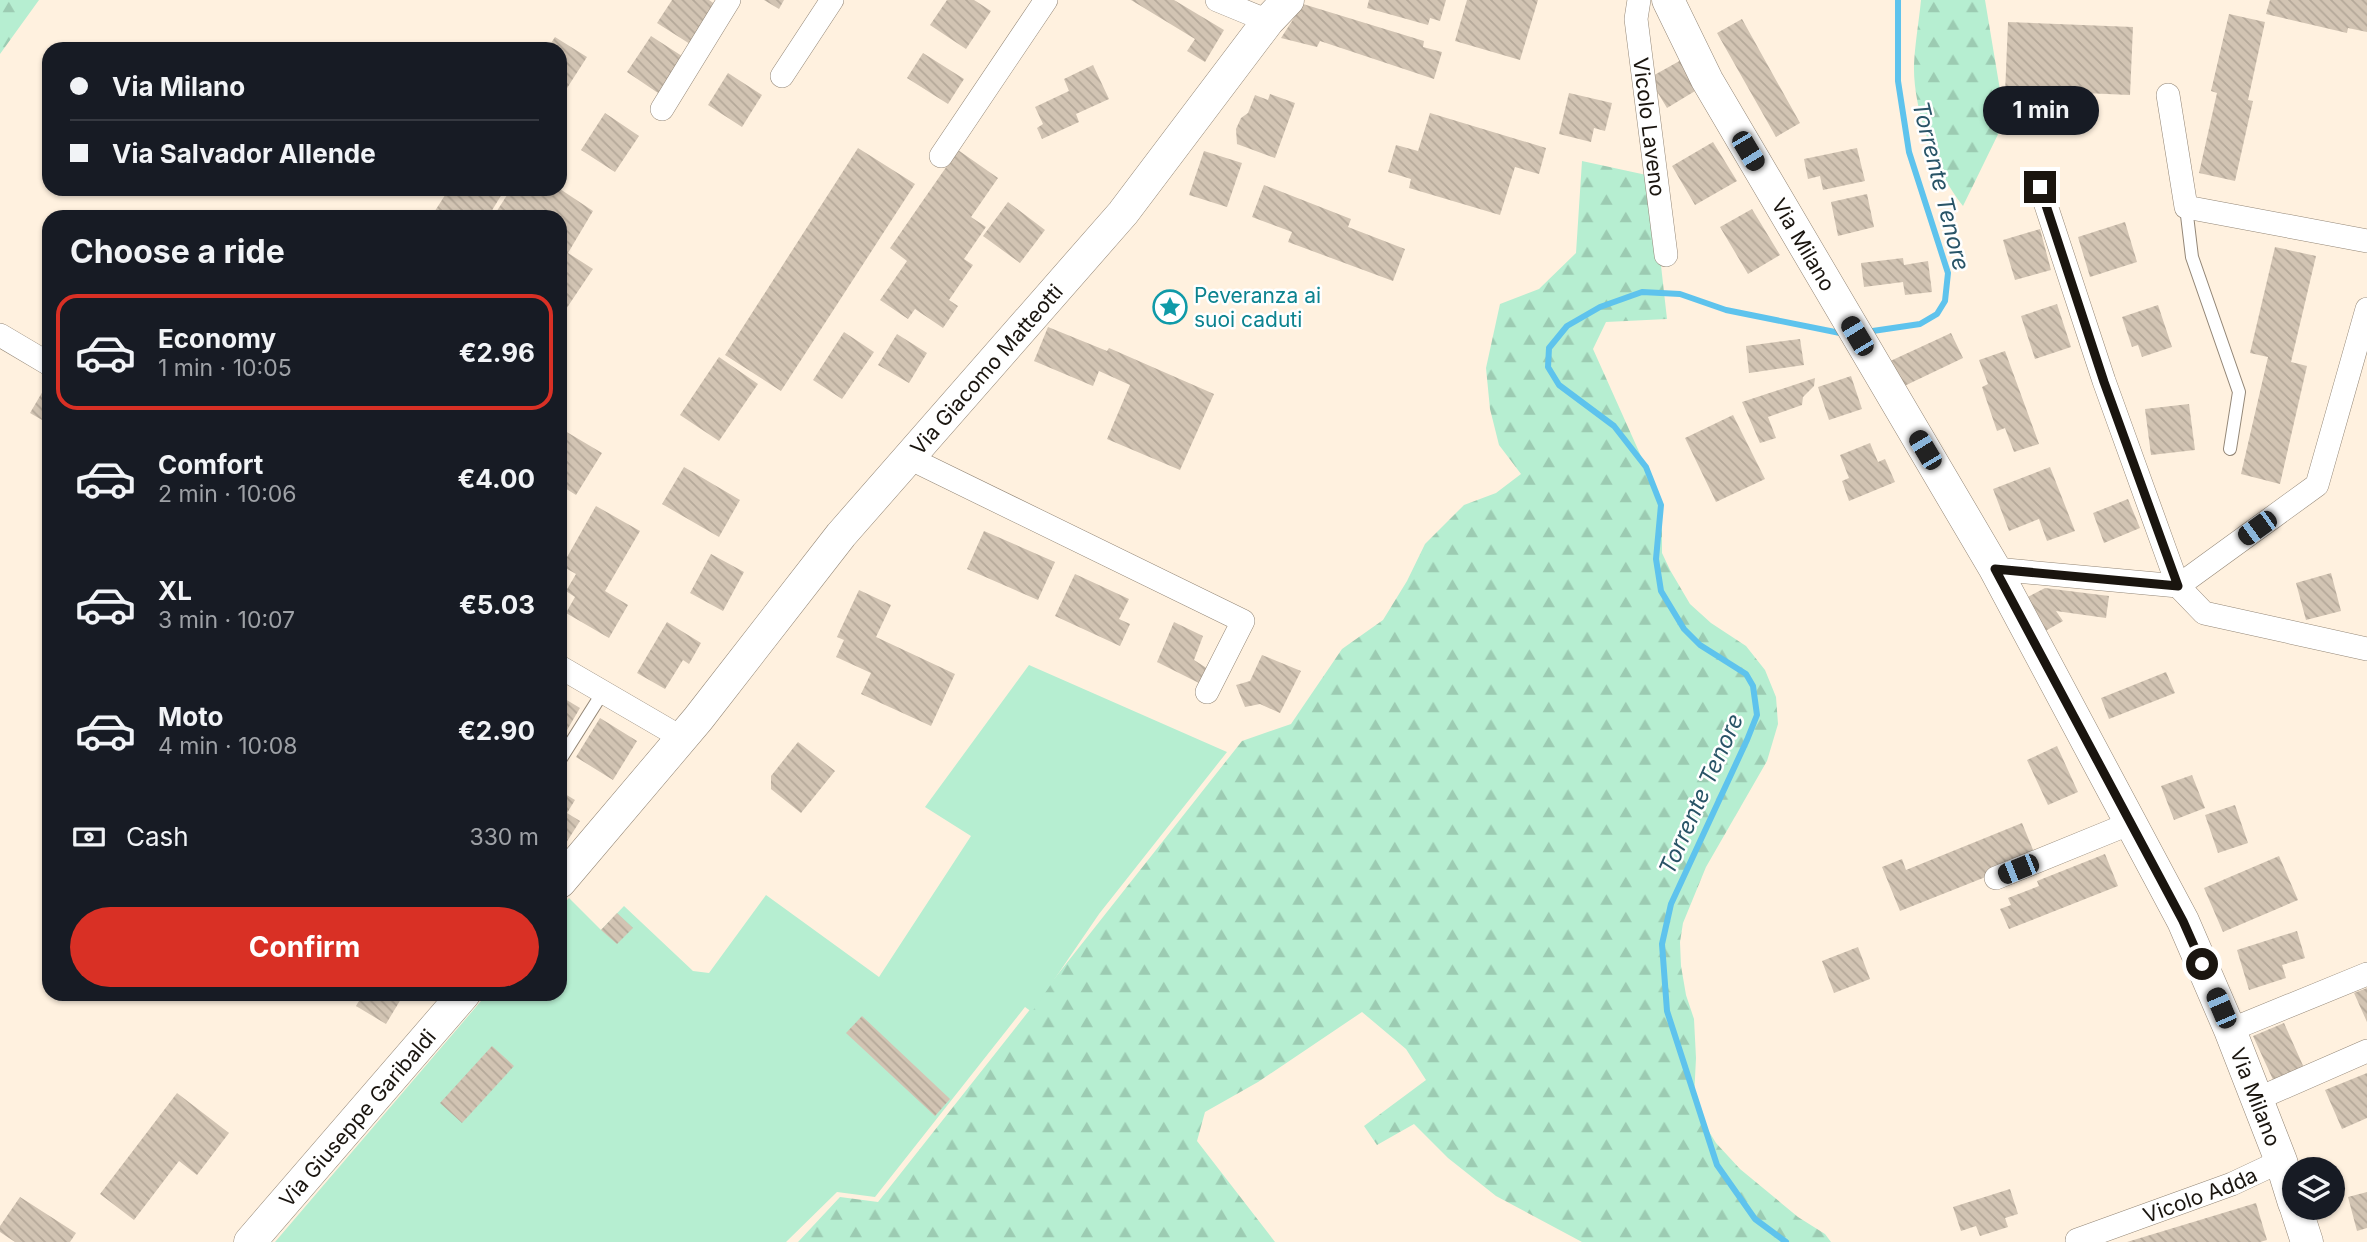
<!DOCTYPE html>
<html lang="en">
<head>
<meta charset="utf-8">
<style>
  :root { --surface:#171b24; --page:#20242c; --text:#f1f3f6; --muted:#9ea1a6; --line:#363941; --accent:#d93025 }
  body { margin:0; font-family:Inter,sans-serif; background:var(--page); color:var(--text); height:100vh; display:flex; flex-direction:column; font-size:26px; white-space:nowrap }
  * { box-sizing:border-box; margin:0 }
  p { font-size:23px; color:var(--muted) }
  .icon { flex:none; width:38px; height:38px; fill:none; stroke:currentColor; stroke-width:2; stroke-linecap:round; stroke-linejoin:round }
  .map { position:relative; flex:1; overflow:hidden }
  .drawer { position:absolute; left:42px; top:210px; width:525px; height:791px; display:flex; flex-direction:column; background:var(--surface); border-radius:21px; box-shadow:0 2px 5px #0004 }
  .drawer>* { flex:none }
  .hud { position:absolute; left:42px; top:42px; width:525px; height:154px; border-radius:21px; box-shadow:0 2px 5px #0004; display:grid; align-content:center; height:154px; padding:0 28px; background:var(--surface) }
  .tools { position:absolute; left:2282px; top:1157px; display:grid; gap:14px }
  .tools a { display:grid; place-items:center; width:63px; height:63px; border-radius:50%; background:var(--surface); box-shadow:0 2px 5px #0004; font-size:35px }
  .end { position:absolute; width:32px; height:32px; margin:-16px; border:9px solid #1a150f; background:#fff; box-shadow:0 0 0 4px #fff }
  .from { border-radius:50% }
  .bubble { position:absolute; height:49px; border-radius:24px; background:var(--surface); box-shadow:0 2px 5px #0004; font-size:23px; font-weight:700; line-height:49px; text-align:center }
  .car { position:absolute; width:21px; height:42px; margin:-21px -10px; border-radius:9px; box-shadow:0 0 5px 2px #0007; background:linear-gradient(#222 24%,#8ab4d8 0 40%,#222 0 76%,#8ab4d8 0 86%,#222 0) }
  .hud b { display:flex; align-items:center; gap:24px; height:66px; font-size:26px }
  .hud b+b { border-top:2px solid var(--line) }
  .hud i { width:18px; height:18px; background:var(--text) }
  ul { padding:0; list-style:none }
  li { display:flex; align-items:center; gap:21px; height:116px; margin:0 14px 10px; padding:0 14px; border:4px solid transparent; border-radius:21px }
  li div { flex:1 }
  li b { display:block; font-size:26px }
  li em { font-style:normal; font-weight:700 }
  li.selected { border-color:var(--accent) }
  li>.icon { width:63px; height:63px; stroke-width:1.5 }
  h2 { padding:0 28px; font-size:32px; line-height:84px }
  .pay { display:flex; align-items:center; gap:18px; height:77px; padding:0 28px; font-size:26px }
  .pay p { margin-inline-start:auto }
  .button { display:flex; gap:14px; margin-top:auto; padding:14px 28px }
  .button a { flex:1; height:80px; border-radius:42px; background:var(--accent); color:#fff; font-size:28px; font-weight:700; line-height:80px; text-align:center }
  .map>svg:first-child { display:block }
</style>
</head>
<body>
<div class="map">
<svg width="2367" height="1242" viewBox="0 0 2367 1242">
  <defs>
    <pattern id="forest-firs" width="22" height="20" patternUnits="userSpaceOnUse" patternTransform="scale(1.75)"><rect width="22" height="20" fill="#b6eed1"/><path d="M5 1l3.5 6h-7zM16 11l3.5 6h-7z" fill="#9ccbb2"/></pattern>
    <pattern id="building-back-hatch" width="6" height="6" patternUnits="userSpaceOnUse" patternTransform="scale(1.75)"><rect width="6" height="6" fill="#d2c4b3"/><path d="M-1 5l2 2M0 0l6 6M5-1l2 2" fill="none" stroke="#b4a899"/></pattern>
  </defs>
  <rect width="100%" height="100%" fill="#fff1df"/>
  <path fill="url(#forest-firs)" d="M 0,0 L 39,0 L 0,54 Z
    M 1921,0 L 1985,0 L 2005,120 L 1963,206 C 1935,171 1913,109 1914,65 C 1915,43 1919,21 1921,0 Z
    M 1582,161 L 1651,176 L 1667,319 L 1606,322 L 1593,349 L 1662,503 L 1662,553 L 1670,570 L 1690,604 L 1711,623 L 1746,646 L 1765,670 L 1776,697 L 1778,724 L 1767,761 L 1706,867 L 1683,923 L 1680,942 L 1681,966 L 1686,995 L 1694,1019 L 1696,1058 L 1694,1098 L 1700,1117 L 1716,1143 L 1740,1169 L 1798,1217 L 1825,1234 L 1831,1242 L 1582,1242 L 1496,1196 L 1448,1158 L 1414,1124 L 1377,1145 L 1364,1126 L 1426,1080 L 1406,1049 L 1362,1012 L 1258,1082 L 1205,1112 L 1197,1141 L 1275,1242 L 798,1242 L 840,1197 L 878,1202 L 1242,741 L 1291,724 L 1342,649 L 1383,620 L 1407,581 L 1425,544 L 1464,505 L 1496,493 L 1521,474 L 1499,445 L 1490,409 L 1486,368 L 1500,304 L 1539,289 L 1576,253 Z"/>
  <path fill="#b6eed1" d="M 1029,665 L 1227,752 L 1099,914 L 1032,1012 L 1025,1007 L 875,1197 L 837,1192 L 786,1242 L 275,1242 L 487,994 L 560,994 L 560,908 L 569,898 L 601,930 L 624,906 L 693,971 L 709,973 L 766,895 L 879,977 L 971,836 L 925,807 Z"/>
  <g fill="none" stroke-linecap="round" stroke-linejoin="round">
    <path stroke="#5ec3ed" stroke-width="6" d="M 1866,332 L 1920,324 L 1937,314 L 1945,301 L 1948,273 L 1909,152 L 1898,81 L 1898,0
      M 1786,1242 L 1755,1219 L 1717,1165 L 1667,1011 L 1662,944 L 1671,904 L 1747,740 L 1757,715 L 1753,686 L 1746,674 L 1700,645 L 1684,629 L 1661,591 L 1656,559 L 1661,505 L 1646,467 L 1614,426 L 1559,385 L 1548,367 L 1549,348 L 1567,326 L 1600,307 L 1642,292 L 1680,294 L 1726,310 L 1845,334"/>
  </g>
  <path fill="url(#building-back-hatch)" d="M 672,0 L 709,0 L 716,5 L 690,44 L 657,23 Z
    M 764,0 L 784,0 L 779,9 Z
    M 947,0 L 974,0 L 991,11 L 966,49 L 930,25 Z
    M 1131,0 L 1174,0 L 1224,30 L 1205,62 L 1187,51 L 1195,39 Z
    M 1369,0 L 1446,0 L 1440,21 L 1430,18 L 1428,25 L 1367,8 Z
    M 1467,0 L 1538,0 L 1520,60 L 1455,41 Z
    M 2270,0 L 2367,0 L 2367,32 L 2348,28 L 2347,33 L 2266,14 Z
    M 1303,4 L 1424,41 L 1423,47 L 1442,52 L 1434,79 L 1320,41 L 1317,47 L 1281,38 Z
    M 2229,14 L 2265,22 L 2248,100 L 2253,101 L 2235,181 L 2199,173 L 2217,93 L 2211,91 Z
    M 1742,19 L 1800,123 L 1776,137 L 1717,33 Z
    M 2008,22 L 2133,27 L 2130,95 L 2084,93 L 2083,122 L 2045,120 L 2046,95 L 2005,94 Z
    M 651,36 L 685,58 L 661,95 L 627,72 Z
    M 555,37 L 587,57 L 560,99 L 560,49 L 547,49 Z
    M 923,53 L 964,79 L 948,104 L 907,78 Z
    M 1683,59 L 1700,88 L 1667,108 L 1649,78 Z
    M 1093,65 L 1109,99 L 1076,114 L 1079,122 L 1042,139 L 1037,128 L 1043,124 L 1035,107 L 1069,91 L 1064,79 Z
    M 728,73 L 762,95 L 742,127 L 708,105 Z
    M 1569,93 L 1612,103 L 1605,131 L 1594,128 L 1591,142 L 1559,134 Z
    M 1270,94 L 1295,103 L 1275,158 L 1237,144 L 1236,129 L 1241,118 L 1248,113 L 1255,95 L 1268,100 Z
    M 605,113 L 639,136 L 615,172 L 581,150 Z
    M 1430,113 L 1546,148 L 1539,174 L 1515,167 L 1500,215 L 1409,188 L 1411,179 L 1388,172 L 1396,145 L 1418,151 Z
    M 1713,142 L 1737,181 L 1695,205 L 1672,166 Z
    M 858,148 L 915,184 L 781,391 L 725,355 Z
    M 1857,148 L 1865,181 L 1823,190 L 1820,176 L 1808,179 L 1804,159 Z
    M 958,150 L 998,178 L 971,217 L 986,227 L 964,259 L 973,265 L 949,300 L 958,306 L 943,328 L 915,309 L 908,319 L 880,300 L 907,261 L 890,248 Z
    M 1204,151 L 1242,163 L 1227,207 L 1189,195 Z
    M 1264,185 L 1351,219 L 1348,227 L 1405,249 L 1393,281 L 1288,242 L 1292,232 L 1252,217 Z
    M 449,189 L 505,189 L 488,217 L 431,217 Z
    M 511,189 L 560,189 L 593,211 L 568,253 L 593,269 L 560,318 L 560,217 L 493,217 Z
    M 1867,194 L 1874,227 L 1838,236 L 1831,202 Z
    M 1008,202 L 1045,230 L 1020,263 L 983,236 Z
    M 1752,209 L 1780,255 L 1748,274 L 1720,227 Z
    M 2125,222 L 2137,262 L 2090,277 L 2078,237 Z
    M 2040,229 L 2051,270 L 2015,280 L 2003,240 Z
    M 2275,247 L 2316,256 L 2291,362 L 2307,366 L 2280,484 L 2241,474 L 2268,357 L 2250,353 Z
    M 1903,258 L 1904,265 L 1928,261 L 1932,292 L 1905,295 L 1903,282 L 1864,287 L 1861,263 Z
    M 2057,304 L 2071,347 L 2035,359 L 2021,316 Z
    M 2158,305 L 2172,347 L 2142,357 L 2138,345 L 2132,347 L 2122,317 Z
    M 1048,327 L 1107,351 L 1109,348 L 1214,394 L 1180,470 L 1107,439 L 1130,385 L 1099,371 L 1093,386 L 1034,361 Z
    M 844,332 L 874,352 L 842,399 L 813,380 Z
    M 1951,333 L 1963,358 L 1898,389 L 1886,363 Z
    M 897,334 L 927,353 L 909,383 L 878,365 Z
    M 1800,339 L 1804,365 L 1749,373 L 1746,346 Z
    M 2005,351 L 2039,444 L 2014,452 L 2005,428 L 1997,431 L 1982,387 L 1988,384 L 1979,360 Z
    M 719,357 L 758,384 L 719,441 L 680,415 Z
    M 1851,376 L 1862,409 L 1829,420 L 1818,387 Z
    M 1815,378 L 1814,386 L 1803,397 L 1802,405 L 1768,417 L 1776,438 L 1760,443 L 1742,402 Z
    M 47,384 L 49,385 L 49,424 L 30,413 Z
    M 2189,404 L 2195,450 L 2151,455 L 2145,409 Z
    M 1733,415 L 1765,479 L 1716,502 L 1685,438 Z
    M 560,428 L 602,453 L 576,495 L 560,485 Z
    M 1870,443 L 1878,462 L 1885,459 L 1895,482 L 1849,501 L 1842,481 L 1849,478 L 1840,455 Z
    M 684,467 L 740,500 L 719,537 L 662,504 Z
    M 2050,467 L 2075,531 L 2047,541 L 2039,519 L 2009,531 L 1993,489 Z
    M 2128,499 L 2140,528 L 2104,543 L 2093,513 Z
    M 596,506 L 640,531 L 605,591 L 628,605 L 609,638 L 566,613 L 575,597 L 566,591 L 576,574 L 562,566 Z
    M 984,531 L 1055,562 L 1038,600 L 967,569 Z
    M 711,554 L 744,572 L 723,611 L 690,593 Z
    M 2331,573 L 2341,611 L 2306,620 L 2296,583 Z
    M 1075,574 L 1129,599 L 1119,619 L 1130,624 L 1120,646 L 1055,616 Z
    M 2045,588 L 2109,596 L 2106,618 L 2056,611 L 2063,621 L 2040,634 L 2022,600 Z
    M 859,590 L 891,605 L 876,637 L 955,674 L 931,726 L 861,694 L 871,673 L 836,657 L 844,640 L 837,637 Z
    M 667,622 L 701,643 L 689,664 L 683,660 L 665,689 L 637,673 Z
    M 1174,622 L 1203,636 L 1194,660 L 1208,669 L 1199,683 L 1157,662 Z
    M 1262,655 L 1301,671 L 1280,713 L 1260,704 L 1245,707 L 1236,685 L 1250,681 Z
    M 2166,672 L 2175,693 L 2109,719 L 2101,698 Z
    M 560,696 L 580,708 L 560,742 Z
    M 600,718 L 637,741 L 613,780 L 576,757 Z
    M 798,742 L 835,771 L 801,813 L 771,789 L 771,776 Z
    M 2057,746 L 2078,792 L 2048,805 L 2027,760 Z
    M 2192,775 L 2205,808 L 2174,820 L 2161,786 Z
    M 560,791 L 575,800 L 567,813 L 580,821 L 566,843 L 560,840 Z
    M 2235,805 L 2248,843 L 2218,853 L 2205,815 Z
    M 2022,823 L 2036,857 L 1900,911 L 1882,867 L 1902,859 L 1906,870 Z
    M 2105,854 L 2118,886 L 2009,929 L 2000,909 L 2011,905 L 2008,898 L 2039,886 L 2037,881 Z
    M 2279,856 L 2298,900 L 2223,932 L 2204,888 Z
    M 617,913 L 633,928 L 617,944 L 601,930 Z
    M 2297,931 L 2305,958 L 2282,965 L 2286,978 L 2249,990 L 2237,950 Z
    M 1858,947 L 1870,979 L 1834,993 L 1822,961 Z
    M 2367,988 L 2367,1022 L 2354,993 Z
    M 363,994 L 404,994 L 386,1024 L 356,1006 Z
    M 862,1016 L 950,1099 L 935,1116 L 846,1033 Z
    M 2284,1023 L 2305,1070 L 2275,1084 L 2253,1036 Z
    M 492,1046 L 514,1066 L 462,1123 L 440,1103 Z
    M 2367,1073 L 2367,1118 L 2342,1129 L 2325,1090 Z
    M 177,1093 L 229,1133 L 197,1175 L 179,1161 L 134,1220 L 100,1194 Z
    M 2010,1189 L 2018,1214 L 2005,1218 L 2008,1227 L 1980,1236 L 1976,1226 L 1961,1231 L 1953,1207 Z
    M 2367,1192 L 2367,1228 L 2357,1231 L 2348,1197 Z
    M 20,1197 L 76,1233 L 70,1242 L 15,1242 L 0,1232 L 0,1226 Z
    M 2256,1203 L 2267,1240 L 2260,1242 L 2127,1242 Z"/>
  <g fill="none" stroke-linecap="round" stroke-linejoin="round">
    <defs>
      <path id="lane" d="M 2186,207 L 2192,257 L 2239,392 L 2230,449
        M 560,760 L 603,692"/>
      <g id="street">
        <path d="M 1217,0 L 1268,21"/>
        <path id="s1" d="M 1639,0 L 1636,19 L 1666,255"/>
        <path d="M 782,76 L 832,0"/>
        <path d="M 2168,95 L 2186,207 L 2367,241"/>
        <path d="M 662,109 L 729,0"/>
        <path d="M 941,156 L 1046,0"/>
        <path d="M 2040,187 L 2104,381 L 2178,586 L 2204,613 L 2367,649"/>
        <path d="M 0,335 L 49,364"/>
        <path d="M 909,458 L 1243,621 L 1207,692"/>
        <path d="M 1995,569 L 2178,586"/>
        <path d="M 2178,586 L 2317,485 L 2367,309"/>
        <path d="M 560,667 L 682,738"/>
        <path d="M 1996,878 L 2131,823"/>
        <path d="M 2230,1030 L 2367,974"/>
        <path d="M 2257,1099 L 2367,1051"/>
        <path id="s2" d="M 2077,1240 L 2232,1184 L 2281,1161"/>
      </g>
      <g id="secondary">
        <path id="s3" d="M 1668,0 L 1707,80 L 1995,569 L 2183,921 L 2230,1030 L 2281,1161 L 2294,1203"/>
        <path id="s4" d="M 560,882 L 698,719 L 841,535 L 1123,213 L 1268,21 L 1288,0"/>
        <path d="M 2296,1208 L 2307,1242"/>
        <path id="s5" d="M 250,1242 L 464,994"/>
      </g>
    </defs>
    <use href="#lane" stroke="#938676" stroke-width="14"/>
    <use href="#street" stroke="#938676" stroke-width="24"/>
    <use href="#secondary" stroke="#938676" stroke-width="33"/>
    <use href="#lane" stroke="#fff" stroke-width="12"/>
    <use href="#street" stroke="#fff" stroke-width="23"/>
    <use href="#secondary" stroke="#fff" stroke-width="32"/>
  </g>
  <g fill="none" stroke-linecap="round" stroke-linejoin="round">
    <path stroke="#1a150f" stroke-width="9" d="M 2040,187 L 2104,382 L 2178,586 L 1995,569 L 2183,921 L 2202,964"/>
  </g>
  <defs>
    <symbol id="sight-ring" viewBox="-11 -11 22 22"><circle r="9.5" fill="#fff" stroke="#0f9aa8" stroke-width="1.5"/><path d="M0-6L1.8-2.2L6-1.7L2.9 1.2L3.7 5.4L0 3.3L-3.7 5.4L-2.9 1.2L-6-1.7L-1.8-2.2Z" fill="#0f9aa8"/></symbol>
  </defs>
  <g fill-rule="evenodd">
    <use href="#sight-ring" x="1151" y="288" width="38" height="38"/>
  </g>
  <g text-anchor="middle" dominant-baseline="central" stroke-width="5" stroke-linejoin="round" paint-order="stroke">
    <g font-size="21" fill="#1a150f" stroke="#fff">
      <text stroke="none"><textPath href="#s1" startOffset="128">Vicolo Laveno</textPath></text>
      <text stroke="none"><textPath href="#s3" startOffset="280">Via Milano</textPath></text>
      <text stroke="none"><textPath href="#s4" startOffset="667">Via Giacomo Matteotti</textPath></text>
      <text stroke="none"><textPath href="#s3" startOffset="1246">Via Milano</textPath></text>
      <text stroke="none"><textPath href="#s5" startOffset="164">Via Giuseppe Garibaldi</textPath></text>
      <text stroke="none"><textPath href="#s2" startOffset="131">Vicolo Adda</textPath></text>
    </g>
    <g font-size="21" fill="#0d838f" stroke="#fff" text-anchor="start">
      <text x="1194" y="295">Peveranza ai<tspan x="1194" dy="24">suoi caduti</tspan></text>
    </g>
    <g font-size="23" font-style="italic" fill="#295467" stroke="#fff">
      <text transform="translate(1941 186) rotate(76)">Torrente Tenore</text>
      <text transform="translate(1701 794) rotate(-66)">Torrente Tenore</text>
    </g>
  </g>
</svg>
<div class="tools">
<a><svg class="icon" aria-label="layers" viewBox="0 0 24 24"><path d="M12 4l9 5-9 5-9-5zM3 14l9 5 9-5"/></svg></a>
</div>
<i class="end from" style="left:2202px;top:964px"></i>
<i class="end" style="left:2040px;top:187px"></i>
<div class="bubble" style="left:1983px;top:86px;width:116px">1 min</div>
<i class="car" style="left:1748px;top:151px;rotate:149deg"></i>
<i class="car" style="left:1857px;top:336px;rotate:329deg"></i>
<i class="car" style="left:1925px;top:450px;rotate:329deg"></i>
<i class="car" style="left:2257px;top:528px;rotate:234deg"></i>
<i class="car" style="left:2018px;top:869px;rotate:248deg"></i>
<i class="car" style="left:2221px;top:1008px;rotate:337deg"></i>
<div class="hud">
<b><i class="from"></i>Via Milano</b>
<b><i></i>Via Salvador Allende</b>
</div>
<section class="drawer">
<h2>Choose a ride</h2>
<ul>
<li class="selected"><svg class="icon" aria-label="car" viewBox="0 0 24 24"><path d="M5 17H2v-5l4-1 3-4h7l3 4 3 1v5h-3M9 17h6M6 11h13"/><circle cx="7" cy="17" r="2"/><circle cx="17" cy="17" r="2"/></svg><div><b>Economy</b><p>1 min · 10:05</p></div><em>€2.96</em></li>
<li><svg class="icon" aria-label="car" viewBox="0 0 24 24"><path d="M5 17H2v-5l4-1 3-4h7l3 4 3 1v5h-3M9 17h6M6 11h13"/><circle cx="7" cy="17" r="2"/><circle cx="17" cy="17" r="2"/></svg><div><b>Comfort</b><p>2 min · 10:06</p></div><em>€4.00</em></li>
<li><svg class="icon" aria-label="car" viewBox="0 0 24 24"><path d="M5 17H2v-5l4-1 3-4h7l3 4 3 1v5h-3M9 17h6M6 11h13"/><circle cx="7" cy="17" r="2"/><circle cx="17" cy="17" r="2"/></svg><div><b>XL</b><p>3 min · 10:07</p></div><em>€5.03</em></li>
<li><svg class="icon" aria-label="car" viewBox="0 0 24 24"><path d="M5 17H2v-5l4-1 3-4h7l3 4 3 1v5h-3M9 17h6M6 11h13"/><circle cx="7" cy="17" r="2"/><circle cx="17" cy="17" r="2"/></svg><div><b>Moto</b><p>4 min · 10:08</p></div><em>€2.90</em></li>
</ul>
<div class="pay"><svg class="icon" aria-label="cash" viewBox="0 0 24 24"><path d="M3 7h18v10H3z"/><circle cx="12" cy="12" r="2"/></svg>Cash<p>330 m</p></div>
<div class="button"><a>Confirm</a></div>
</section>
</div>
</body>
</html>
